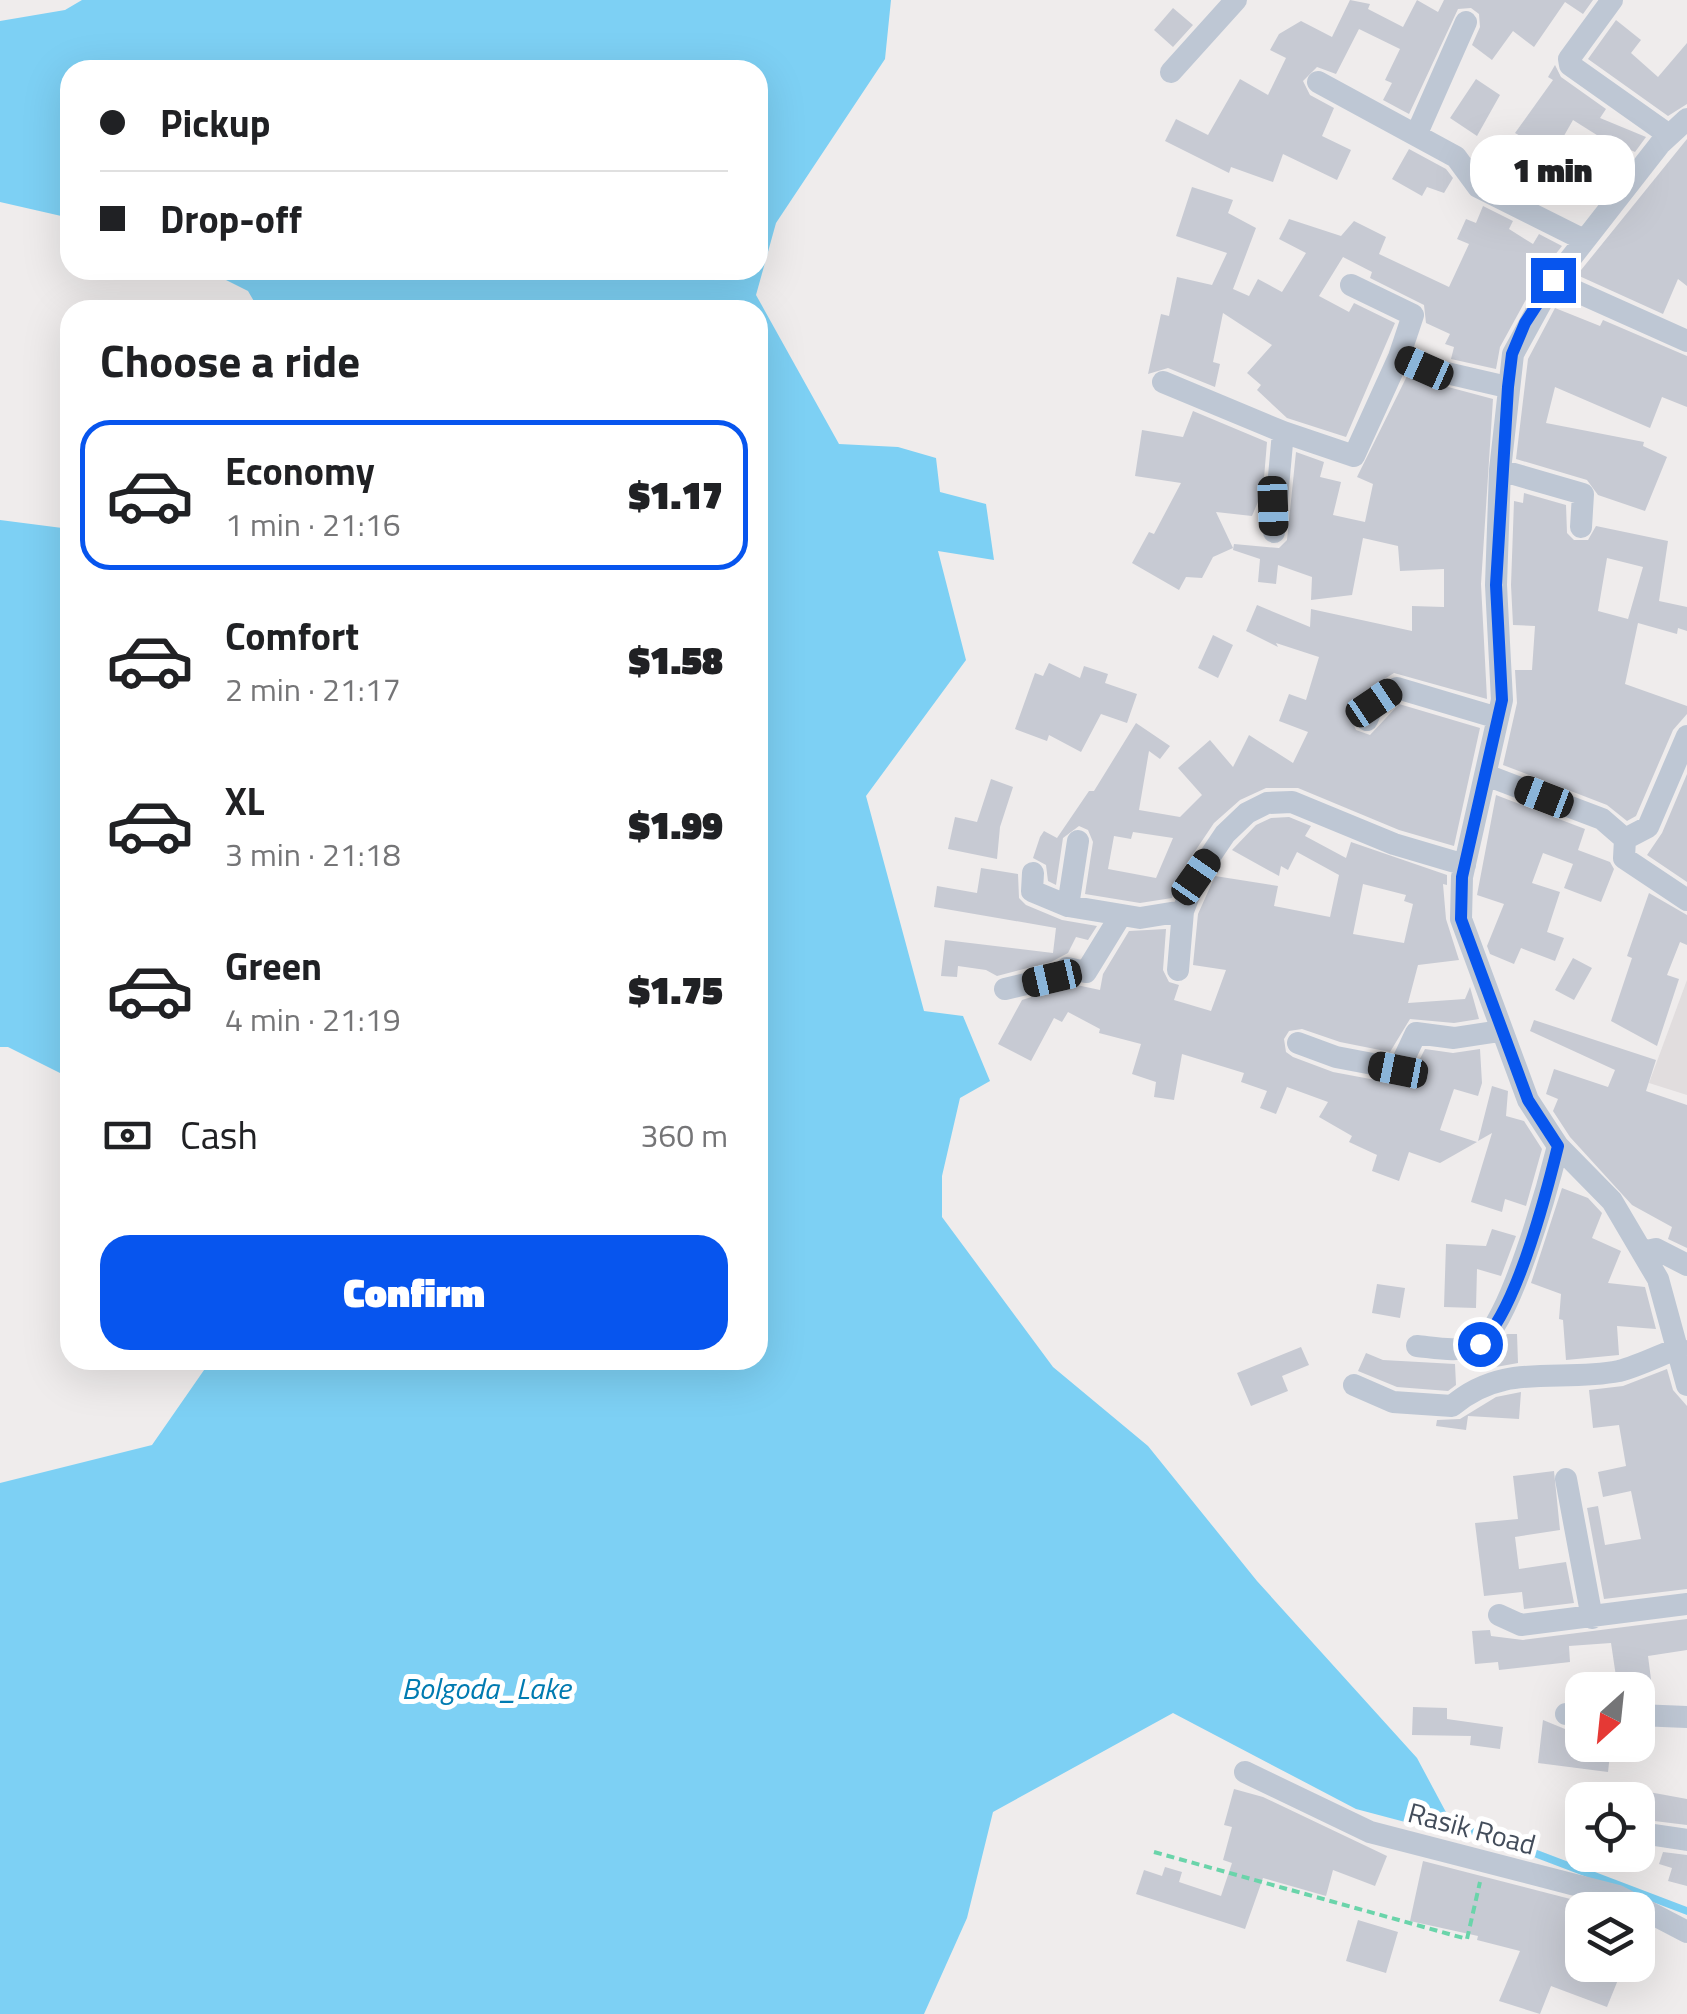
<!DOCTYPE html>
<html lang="en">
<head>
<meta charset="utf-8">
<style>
  :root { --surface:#fff; --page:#f6f6f6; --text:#202124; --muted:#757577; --line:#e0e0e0; --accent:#0755ee }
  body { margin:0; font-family:"Titillium Web",sans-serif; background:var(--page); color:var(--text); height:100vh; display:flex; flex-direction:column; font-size:38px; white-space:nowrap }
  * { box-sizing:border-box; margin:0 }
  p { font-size:32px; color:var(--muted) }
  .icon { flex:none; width:55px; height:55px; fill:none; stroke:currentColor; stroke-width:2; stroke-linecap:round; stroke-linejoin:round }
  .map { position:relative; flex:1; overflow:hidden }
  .panel { position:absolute; left:60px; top:300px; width:708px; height:1070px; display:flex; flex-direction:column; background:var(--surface); border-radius:30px; box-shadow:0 10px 40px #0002 }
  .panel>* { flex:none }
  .banner { position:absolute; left:60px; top:60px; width:708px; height:220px; border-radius:30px; box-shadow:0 10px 40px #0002; display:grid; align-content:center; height:220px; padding:0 40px; background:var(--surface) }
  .needle { width:65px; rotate:207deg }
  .controls { position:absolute; left:1565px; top:1672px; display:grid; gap:20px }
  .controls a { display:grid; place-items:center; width:90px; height:90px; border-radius:20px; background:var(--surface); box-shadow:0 10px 40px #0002; font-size:50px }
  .end { position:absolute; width:45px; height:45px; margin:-22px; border:12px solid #0755ee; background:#fff; box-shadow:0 0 0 5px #fff }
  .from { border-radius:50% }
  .bubble { position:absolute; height:70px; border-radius:30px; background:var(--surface); box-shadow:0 10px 40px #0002; font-size:32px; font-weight:800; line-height:70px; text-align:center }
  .car { position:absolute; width:30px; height:60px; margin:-30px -15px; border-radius:12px; box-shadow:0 0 8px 2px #0007; background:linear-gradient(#222 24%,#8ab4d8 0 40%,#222 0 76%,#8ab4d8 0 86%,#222 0) }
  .banner b { display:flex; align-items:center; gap:35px; height:95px; font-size:38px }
  .banner b+b { border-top:2px solid var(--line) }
  .banner i { width:25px; height:25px; background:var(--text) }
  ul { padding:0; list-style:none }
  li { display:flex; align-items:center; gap:30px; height:150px; margin:0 20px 15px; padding:0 20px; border:5px solid transparent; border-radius:30px }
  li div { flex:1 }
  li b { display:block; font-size:38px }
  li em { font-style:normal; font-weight:800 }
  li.active { border-color:var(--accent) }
  li>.icon { width:90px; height:90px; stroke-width:1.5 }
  h2 { padding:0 40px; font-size:45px; line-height:120px }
  .pay { display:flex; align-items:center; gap:25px; height:110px; padding:0 40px; font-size:38px }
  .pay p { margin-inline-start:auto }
  .action { display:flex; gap:20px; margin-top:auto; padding:20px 40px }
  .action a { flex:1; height:115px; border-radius:30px; background:var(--accent); color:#fff; font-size:40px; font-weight:800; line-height:115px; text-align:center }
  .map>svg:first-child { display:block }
</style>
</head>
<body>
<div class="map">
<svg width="1687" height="2014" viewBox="0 0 1687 2014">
  <rect width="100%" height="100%" fill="#efecec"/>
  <path fill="#e1ddde" d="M 1687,980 L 1687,1095 L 1649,1083 Z"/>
  <path fill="#7dd0f4" d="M 82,0 L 891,0 L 885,59 L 776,223 L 756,295 L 839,444 L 898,447 L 936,458 L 940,492 L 986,504 L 994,560 L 938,551 L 966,660 L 866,796 L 924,1011 L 963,1016 L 990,1081 L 960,1098 L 942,1176 L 942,1217 L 1053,1367 L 1148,1446 L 1257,1581 L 1417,1758 L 1448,1816 L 1687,1907 L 1687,1915 L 1526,1854 L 1356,1809 L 1173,1713 L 993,1812 L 967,1918 L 924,2014 L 0,2014 L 0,1483 L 152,1445 L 211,1360 L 758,1360 L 758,310 L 259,310 L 248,291 L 206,270 L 758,270 L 758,70 L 70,70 L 70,218 L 0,202 L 0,21 L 65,10 Z
    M 0,520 L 70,529 L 70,1078 L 8,1047 L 0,1047 Z"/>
  <path fill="#c7cad3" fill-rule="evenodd" d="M 1350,0 L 1370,4 L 1368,9 L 1403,27 L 1417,0 L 1438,12 L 1444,0 L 1593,0 L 1583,14 L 1565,2 L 1534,47 L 1513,31 L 1492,60 L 1472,45 L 1480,27 L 1479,14 L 1471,8 L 1458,9 L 1409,114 L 1383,100 L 1392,83 L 1385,80 L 1400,49 L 1359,29 L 1336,74 L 1317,67 L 1303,81 L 1310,95 L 1334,108 L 1322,136 L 1351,150 L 1337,180 L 1283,154 L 1273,182 L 1231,167 L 1229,173 L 1165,141 L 1176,119 L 1208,135 L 1240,79 L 1268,95 L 1286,58 L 1270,50 L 1279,34 L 1301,21 L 1332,37 Z
    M 1173,8 L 1193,25 L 1173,47 L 1154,30 Z
    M 1616,20 L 1641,40 L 1631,53 L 1658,77 L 1687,43 L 1687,104 L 1668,116 L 1588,59 Z
    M 1555,65 L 1561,77 L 1606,109 L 1600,118 L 1646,137 L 1635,152 L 1624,147 L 1598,189 L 1576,176 L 1600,137 L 1573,120 L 1553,155 L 1515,133 L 1553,80 L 1548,77 Z
    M 1476,79 L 1500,95 L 1477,136 L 1450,118 Z
    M 1687,139 L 1687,286 L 1678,279 L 1663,314 L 1577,275 Z
    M 1409,149 L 1446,169 L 1453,178 L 1444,193 L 1427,187 L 1422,196 L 1392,179 Z
    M 1192,187 L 1233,200 L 1228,213 L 1256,228 L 1233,289 L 1249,296 L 1258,279 L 1282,292 L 1306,253 L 1279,239 L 1289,219 L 1341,236 L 1354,221 L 1386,237 L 1379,254 L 1449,287 L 1469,244 L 1457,239 L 1466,219 L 1476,223 L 1483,206 L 1513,221 L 1509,229 L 1533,244 L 1539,234 L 1562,246 L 1540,274 L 1500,347 L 1496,369 L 1451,359 L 1454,347 L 1445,344 L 1450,334 L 1426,323 L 1424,305 L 1370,278 L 1372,272 L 1343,257 L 1319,296 L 1349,312 L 1354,303 L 1395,323 L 1346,437 L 1287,418 L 1257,390 L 1261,385 L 1247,373 L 1272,345 L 1223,313 L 1213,362 L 1220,364 L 1215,387 L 1168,368 L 1148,374 L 1161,314 L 1169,316 L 1177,277 L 1212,285 L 1227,253 L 1176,236 Z
    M 1555,308 L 1600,326 L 1603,320 L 1687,356 L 1687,407 L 1662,397 L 1650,428 L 1555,387 L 1546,423 L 1644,442 L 1643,446 L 1667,457 L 1645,511 L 1598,495 L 1587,480 L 1516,459 L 1528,359 Z
    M 1407,376 L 1493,399 L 1481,584 L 1487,699 L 1394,673 L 1365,691 L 1352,721 L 1356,730 L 1370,735 L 1399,704 L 1480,728 L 1454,846 L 1399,830 L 1298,788 L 1266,788 L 1240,800 L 1214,823 L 1183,869 L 1172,898 L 1140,903 L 1085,894 L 1093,842 L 1088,830 L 1079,826 L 1063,838 L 1056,885 L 1048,881 L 1046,865 L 1033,858 L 1040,837 L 1044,831 L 1057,838 L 1089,791 L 1094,791 L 1136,723 L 1170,746 L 1160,759 L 1149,751 L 1139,810 L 1180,817 L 1202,795 L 1178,768 L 1210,740 L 1233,767 L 1249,735 L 1293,763 L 1308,732 L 1279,721 L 1289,694 L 1306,700 L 1319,657 L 1276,643 L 1278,647 L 1246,631 L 1257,605 L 1310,627 L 1311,609 L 1412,631 L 1412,606 L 1444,607 L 1444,569 L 1400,571 L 1398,546 L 1363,538 L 1352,595 L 1311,600 L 1312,577 L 1278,565 L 1276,584 L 1258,582 L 1260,559 L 1233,550 L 1234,544 L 1279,548 L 1287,540 L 1296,452 L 1324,462 L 1320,477 L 1341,482 L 1333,515 L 1365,522 L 1373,484 L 1357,477 ZM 1133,832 L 1173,838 L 1156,878 L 1108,869 L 1114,836 L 1131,839 Z
    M 1193,411 L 1267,442 L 1263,490 L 1252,516 L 1216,512 L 1233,548 L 1213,557 L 1202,578 L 1186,577 L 1179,590 L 1132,563 L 1149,532 L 1154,534 L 1181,483 L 1135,476 L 1142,430 L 1183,437 Z
    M 1524,493 L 1566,505 L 1567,533 L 1574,540 L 1588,540 L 1596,526 L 1668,541 L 1659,601 L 1687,607 L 1687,631 L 1678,628 L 1677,634 L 1638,623 L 1625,684 L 1687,706 L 1687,714 L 1673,730 L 1636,816 L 1627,821 L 1607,805 L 1503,765 L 1517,703 L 1515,670 L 1532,670 L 1535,626 L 1513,625 L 1511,585 L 1514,501 L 1523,503 ZM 1607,558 L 1643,567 L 1628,619 L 1598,611 Z
    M 1213,635 L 1233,645 L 1218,678 L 1198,668 Z
    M 1049,663 L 1080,678 L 1084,666 L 1108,674 L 1105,683 L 1137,694 L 1127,723 L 1101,714 L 1081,752 L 1049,735 L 1047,741 L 1015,729 L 1035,673 L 1043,676 Z
    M 1687,774 L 1687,882 L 1647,855 L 1662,833 Z
    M 991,779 L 1013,787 L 1000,827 L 997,859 L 948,849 L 955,817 L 977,822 Z
    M 1496,795 L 1585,829 L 1578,850 L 1610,862 L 1614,869 L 1601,902 L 1564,888 L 1573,864 L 1543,853 L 1532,883 L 1560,892 L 1547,932 L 1564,938 L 1555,961 L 1521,948 L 1514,964 L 1490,954 L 1487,946 L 1504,904 L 1477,895 Z
    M 1289,817 L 1311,826 L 1305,836 L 1346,858 L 1351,842 L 1447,875 L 1447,885 L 1443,884 L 1446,919 L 1459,960 L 1418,965 L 1408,1003 L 1465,999 L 1470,987 L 1479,1019 L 1454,1023 L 1410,1019 L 1390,1052 L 1340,1042 L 1302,1029 L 1289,1031 L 1284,1039 L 1286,1052 L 1293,1057 L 1333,1072 L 1397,1084 L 1409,1080 L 1425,1049 L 1453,1053 L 1480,1049 L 1482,1083 L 1478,1096 L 1454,1089 L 1440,1130 L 1477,1142 L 1440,1163 L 1409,1152 L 1399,1181 L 1372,1171 L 1377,1155 L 1349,1142 L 1352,1136 L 1319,1117 L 1328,1102 L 1287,1087 L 1276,1114 L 1260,1108 L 1267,1091 L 1241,1082 L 1244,1073 L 1182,1054 L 1174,1100 L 1154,1097 L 1156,1082 L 1132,1074 L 1141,1044 L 1099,1033 L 1100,1029 L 1068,1012 L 1062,1022 L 1054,1018 L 1031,1061 L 998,1044 L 1022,1000 L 1072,984 L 1100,990 L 1103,974 L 1129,931 L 1166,929 L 1163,970 L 1169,982 L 1179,985 L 1174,1000 L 1211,1011 L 1226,970 L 1193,965 L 1198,914 L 1215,876 L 1278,886 L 1274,906 L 1330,917 L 1339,875 L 1297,852 L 1288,870 L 1281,866 L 1279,876 L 1232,850 L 1256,825 L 1271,818 ZM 1363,884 L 1406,895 L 1404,901 L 1413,904 L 1404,943 L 1353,934 Z
    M 981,868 L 1018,874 L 1019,898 L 1026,905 L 1062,920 L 1097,926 L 1088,940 L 1076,937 L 1068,953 L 1051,962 L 997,976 L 986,970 L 958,966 L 957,977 L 941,976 L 945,940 L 1053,953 L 1056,928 L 934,907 L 937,886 L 977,893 Z
    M 1649,893 L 1687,915 L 1687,945 L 1680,942 L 1667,975 L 1679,979 L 1657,1046 L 1611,1021 L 1632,958 L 1627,956 Z
    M 1573,958 L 1592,968 L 1574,1000 L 1555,990 Z
    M 1534,1020 L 1656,1060 L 1646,1091 L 1687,1105 L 1687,1248 L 1668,1239 L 1672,1227 L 1632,1205 L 1570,1137 L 1553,1111 L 1558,1099 L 1546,1094 L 1554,1069 L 1608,1087 L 1615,1070 L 1530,1031 Z
    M 1492,1086 L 1508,1091 L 1506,1116 L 1524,1121 L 1542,1149 L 1526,1206 L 1505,1199 L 1502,1212 L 1471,1202 L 1492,1133 L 1478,1141 Z
    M 1562,1188 L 1588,1198 L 1602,1213 L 1592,1238 L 1621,1251 L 1608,1283 L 1645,1287 L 1656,1329 L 1617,1326 L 1619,1355 L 1566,1360 L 1563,1320 L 1559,1319 L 1561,1294 L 1531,1283 Z
    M 1492,1229 L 1516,1236 L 1501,1276 L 1477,1269 L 1476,1308 L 1444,1307 L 1446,1244 L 1486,1246 Z
    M 1377,1284 L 1405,1288 L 1400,1318 L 1372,1313 Z
    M 1507,1334 L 1517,1334 L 1518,1363 L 1496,1367 L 1495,1348 Z
    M 1301,1347 L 1309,1365 L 1282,1376 L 1288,1391 L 1251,1406 L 1237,1373 Z
    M 1366,1353 L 1383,1360 L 1455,1364 L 1456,1385 L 1448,1391 L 1397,1387 L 1358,1371 Z
    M 1667,1369 L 1673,1390 L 1687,1406 L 1687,1589 L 1604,1599 L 1587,1508 L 1598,1506 L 1605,1545 L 1641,1539 L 1631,1491 L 1603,1497 L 1598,1472 L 1626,1466 L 1619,1425 L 1593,1428 L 1589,1390 L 1623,1386 Z
    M 1521,1392 L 1519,1419 L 1468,1416 L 1466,1430 L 1436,1426 L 1437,1420 L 1460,1419 L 1496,1397 Z
    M 1554,1471 L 1560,1530 L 1515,1537 L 1519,1569 L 1566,1562 L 1574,1603 L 1524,1609 L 1522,1592 L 1484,1596 L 1475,1523 L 1518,1519 L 1513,1476 Z
    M 1687,1619 L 1687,1650 L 1648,1656 L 1652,1687 L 1618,1690 L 1611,1643 L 1569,1646 L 1570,1662 L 1499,1670 L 1498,1662 L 1475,1664 L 1472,1631 L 1490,1630 L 1491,1636 L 1523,1640 Z
    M 1413,1707 L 1447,1708 L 1447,1719 L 1503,1727 L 1500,1749 L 1470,1745 L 1471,1736 L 1412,1735 Z
    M 1543,1720 L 1565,1729 L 1582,1729 L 1582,1745 L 1611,1745 L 1608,1772 L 1538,1763 Z
    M 1234,1789 L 1263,1797 L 1387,1856 L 1375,1886 L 1333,1870 L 1326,1896 L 1263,1878 L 1245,1929 L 1136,1894 L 1144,1870 L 1162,1876 L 1165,1867 L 1182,1872 L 1179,1882 L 1221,1896 L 1232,1863 L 1223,1860 L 1232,1827 L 1224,1825 Z
    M 1638,1790 L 1687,1799 L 1687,1825 L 1638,1819 Z
    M 1663,1852 L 1687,1855 L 1687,1886 L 1668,1881 L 1672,1868 L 1659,1864 Z
    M 1423,1861 L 1582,1902 L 1582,1965 L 1624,1965 L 1607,2007 L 1551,1986 L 1540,2014 L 1499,2001 L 1520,1951 L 1477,1940 L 1478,1936 L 1410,1921 Z
    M 1358,1920 L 1398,1932 L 1386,1973 L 1346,1961 Z"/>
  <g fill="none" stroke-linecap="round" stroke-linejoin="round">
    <path stroke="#6ad4aa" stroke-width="4" stroke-dasharray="8 5" stroke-linecap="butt" d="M 1154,1852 L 1467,1939 L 1480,1882"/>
    <path stroke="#bec7d4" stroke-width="22" d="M 1612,0 L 1569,59 L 1570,65 L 1669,135
      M 1171,72 L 1236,0
      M 1318,82 L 1456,157 L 1478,187 L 1584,240
      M 1687,119 L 1660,144 L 1553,281 L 1513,354 L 1500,470 L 1496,585 L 1502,700 L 1462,877 L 1461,919 L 1528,1100 L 1558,1146 L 1612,1201 L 1658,1279 L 1687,1385
      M 1417,133 L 1466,22
      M 1553,281 L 1687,341
      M 1351,285 L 1413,315 L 1399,357
      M 1163,382 L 1283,432
      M 1500,470 L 1583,494 L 1581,527
      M 1274,532 L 1283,432 L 1354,456 L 1399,357 L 1425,368 L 1507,387
      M 1367,720 L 1374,703 L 1397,688 L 1498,718
      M 1486,775 L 1602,819 L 1625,839 L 1648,827 L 1687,736
      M 1625,839 L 1624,858 L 1687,900
      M 1078,841 L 1068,906 L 1140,918 L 1183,911
      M 1033,873 L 1032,891 L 1068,906
      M 1178,970 L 1183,911 L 1196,877 L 1225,834 L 1247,813 L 1267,803 L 1292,802 L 1394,844 L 1465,865
      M 1005,989 L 1059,976 L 1067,968 L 1086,972 L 1121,915
      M 1298,1043 L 1336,1057 L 1399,1069 L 1416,1033 L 1454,1038 L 1500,1031
      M 1642,1252 L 1656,1249 L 1687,1265
      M 1417,1346 C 1437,1348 1459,1353 1478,1344 C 1509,1329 1549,1182 1558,1146
      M 1354,1385 L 1393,1402 L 1452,1406 C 1504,1361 1558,1383 1619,1371 C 1639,1366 1660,1355 1679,1348
      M 1566,1479 L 1592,1618
      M 1499,1615 L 1521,1625 L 1687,1604
      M 1566,1714 L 1582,1714
      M 1638,1715 L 1687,1717
      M 1245,1772 L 1370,1832 L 1618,1896 L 1687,1932
      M 1641,1833 L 1687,1840"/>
  </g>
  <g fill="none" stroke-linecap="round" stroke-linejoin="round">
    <path stroke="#0755ee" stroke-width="12" d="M 1480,1344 C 1516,1311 1546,1195 1558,1146 L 1528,1100 L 1461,919 L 1462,877 L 1502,700 L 1496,585 L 1508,387 L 1512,354 L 1525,323 L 1553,280"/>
  </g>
  <g text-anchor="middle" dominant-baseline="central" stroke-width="10" stroke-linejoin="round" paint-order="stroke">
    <g font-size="28" fill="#434d5b" stroke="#fff">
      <text transform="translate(1472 1828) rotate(15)">Rasik Road</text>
    </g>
    <g font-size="30" font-style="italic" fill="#007bb1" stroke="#fff">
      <text x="486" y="1688">Bolgoda_Lake</text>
    </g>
  </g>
</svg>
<div class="controls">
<a><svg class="needle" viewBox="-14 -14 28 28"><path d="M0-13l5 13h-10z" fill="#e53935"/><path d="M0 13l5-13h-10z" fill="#757577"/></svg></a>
<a><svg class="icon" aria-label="locate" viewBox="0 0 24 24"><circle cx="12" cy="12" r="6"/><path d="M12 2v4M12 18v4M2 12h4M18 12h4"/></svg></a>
<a><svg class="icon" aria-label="layers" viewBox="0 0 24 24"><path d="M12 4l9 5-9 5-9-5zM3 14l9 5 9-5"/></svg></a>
</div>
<i class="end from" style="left:1480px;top:1344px"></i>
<i class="end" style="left:1553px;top:280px"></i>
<div class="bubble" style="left:1470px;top:135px;width:165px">1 min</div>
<i class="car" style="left:1424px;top:368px;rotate:294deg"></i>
<i class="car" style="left:1273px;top:506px;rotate:178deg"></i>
<i class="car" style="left:1374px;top:703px;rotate:56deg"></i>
<i class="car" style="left:1544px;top:797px;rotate:291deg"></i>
<i class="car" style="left:1196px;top:877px;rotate:35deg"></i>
<i class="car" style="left:1052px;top:978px;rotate:257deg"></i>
<i class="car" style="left:1398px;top:1070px;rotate:281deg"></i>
<div class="banner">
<b><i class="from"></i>Pickup</b>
<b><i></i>Drop-off</b>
</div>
<section class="panel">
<h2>Choose a ride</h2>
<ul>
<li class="active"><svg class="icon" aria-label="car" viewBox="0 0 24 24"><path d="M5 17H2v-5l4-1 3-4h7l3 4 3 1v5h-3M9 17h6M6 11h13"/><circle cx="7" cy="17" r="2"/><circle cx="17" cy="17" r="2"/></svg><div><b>Economy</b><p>1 min · 21:16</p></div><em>$1.17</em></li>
<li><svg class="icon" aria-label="car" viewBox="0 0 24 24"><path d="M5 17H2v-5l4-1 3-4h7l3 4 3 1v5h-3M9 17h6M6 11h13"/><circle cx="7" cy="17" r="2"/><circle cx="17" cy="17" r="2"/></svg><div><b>Comfort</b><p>2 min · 21:17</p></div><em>$1.58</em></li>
<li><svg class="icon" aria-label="car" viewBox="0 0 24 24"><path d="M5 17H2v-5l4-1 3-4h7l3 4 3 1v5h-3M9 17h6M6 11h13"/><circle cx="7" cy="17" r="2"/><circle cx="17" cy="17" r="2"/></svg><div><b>XL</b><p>3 min · 21:18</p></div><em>$1.99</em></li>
<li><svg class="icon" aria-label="car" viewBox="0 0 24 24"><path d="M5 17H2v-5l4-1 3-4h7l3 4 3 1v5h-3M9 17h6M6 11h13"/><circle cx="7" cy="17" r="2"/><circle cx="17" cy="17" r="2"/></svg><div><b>Green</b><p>4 min · 21:19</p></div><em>$1.75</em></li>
</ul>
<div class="pay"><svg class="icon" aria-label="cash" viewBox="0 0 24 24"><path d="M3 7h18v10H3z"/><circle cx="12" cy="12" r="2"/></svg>Cash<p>360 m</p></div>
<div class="action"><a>Confirm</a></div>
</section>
</div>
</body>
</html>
